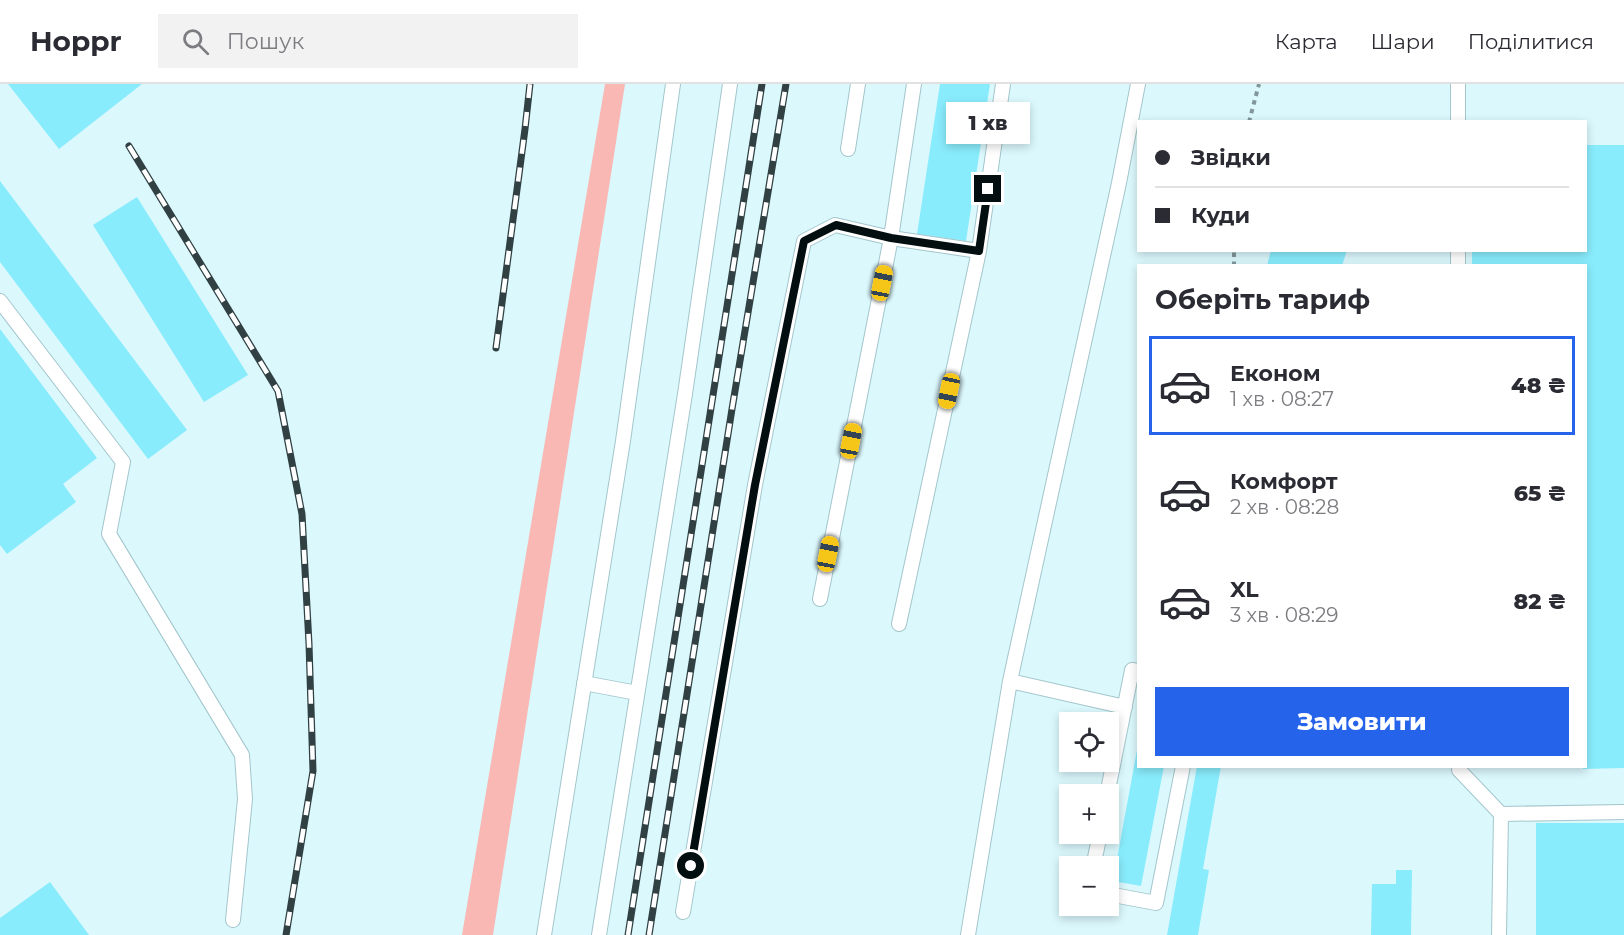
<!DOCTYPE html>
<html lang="uk">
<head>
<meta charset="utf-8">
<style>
  :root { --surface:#fff; --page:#f2f2f3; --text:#2b2b33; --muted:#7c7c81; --line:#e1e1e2; --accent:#2563eb }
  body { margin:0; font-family:Montserrat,sans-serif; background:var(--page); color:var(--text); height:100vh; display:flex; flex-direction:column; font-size:22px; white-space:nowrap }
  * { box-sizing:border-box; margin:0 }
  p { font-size:20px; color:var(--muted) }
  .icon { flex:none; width:33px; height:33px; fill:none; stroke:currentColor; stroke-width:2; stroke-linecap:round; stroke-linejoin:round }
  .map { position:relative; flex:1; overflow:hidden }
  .drawer { position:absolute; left:1137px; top:180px; width:450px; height:504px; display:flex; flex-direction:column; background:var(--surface); border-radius:0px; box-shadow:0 3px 9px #0003 }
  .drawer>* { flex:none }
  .banner { position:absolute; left:1137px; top:36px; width:450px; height:132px; border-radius:0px; box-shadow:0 3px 9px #0003; display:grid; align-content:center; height:132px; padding:0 18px; background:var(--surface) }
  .tools { position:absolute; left:1059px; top:628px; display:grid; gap:12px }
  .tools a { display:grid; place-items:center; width:60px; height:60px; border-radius:0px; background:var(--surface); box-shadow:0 3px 9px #0003; font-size:30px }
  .end { position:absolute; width:27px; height:27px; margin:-14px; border:8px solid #030e10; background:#fff; box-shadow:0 0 0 3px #fff }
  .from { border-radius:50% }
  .bubble { position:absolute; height:42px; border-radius:0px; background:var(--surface); box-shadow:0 3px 9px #0003; font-size:20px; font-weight:800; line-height:42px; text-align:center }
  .car { position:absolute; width:18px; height:36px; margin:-18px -9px; border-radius:8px; box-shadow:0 0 4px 2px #0007; background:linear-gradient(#f5c518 24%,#345 0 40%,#f5c518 0 76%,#345 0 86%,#f5c518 0) }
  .banner b { display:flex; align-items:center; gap:21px; height:57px; font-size:22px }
  .banner b+b { border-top:2px solid var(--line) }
  .banner i { width:15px; height:15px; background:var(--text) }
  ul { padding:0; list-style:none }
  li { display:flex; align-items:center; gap:18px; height:99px; margin:0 12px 9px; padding:0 6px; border:3px solid transparent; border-radius:0px }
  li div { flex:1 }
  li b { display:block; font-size:22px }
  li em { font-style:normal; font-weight:800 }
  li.current { border-color:var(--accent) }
  li>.icon { width:54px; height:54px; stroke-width:1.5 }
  h2 { padding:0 18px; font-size:27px; line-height:72px }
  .primary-button { display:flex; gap:12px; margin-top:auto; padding:12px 18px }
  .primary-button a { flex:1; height:69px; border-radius:0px; background:var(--accent); color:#fff; font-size:24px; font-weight:800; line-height:69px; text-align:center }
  header { display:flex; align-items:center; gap:36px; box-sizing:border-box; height:84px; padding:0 30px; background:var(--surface); border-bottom:2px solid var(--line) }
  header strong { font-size:28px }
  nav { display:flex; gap:33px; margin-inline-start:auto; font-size:21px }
  .search { width:420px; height:54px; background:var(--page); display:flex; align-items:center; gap:15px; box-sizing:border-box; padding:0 21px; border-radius:0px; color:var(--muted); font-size:22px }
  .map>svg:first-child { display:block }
</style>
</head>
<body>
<header>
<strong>Hoppr</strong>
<div class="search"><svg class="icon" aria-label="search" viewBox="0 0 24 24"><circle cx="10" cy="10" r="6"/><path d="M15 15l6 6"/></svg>Пошук</div>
<nav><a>Карта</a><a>Шари</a><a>Поділитися</a></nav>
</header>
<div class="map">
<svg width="1624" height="851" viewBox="0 0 1624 851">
  <rect width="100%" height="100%" fill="#dbf8fd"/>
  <path fill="#f9b8b4" d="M 605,0 L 625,0 L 493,851 L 462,851 Z"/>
  <path fill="#89ecfc" d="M 8,0 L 142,0 L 59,65 Z
    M 940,0 L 990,0 L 966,157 L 917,150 Z
    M 1586,61 L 1624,61 L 1624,684 L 1583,685 L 1583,682 L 1586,682 L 1586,182 L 1472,182 L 1472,166 L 1586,166 Z
    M 0,97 L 187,346 L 148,375 L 0,178 Z
    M 137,113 L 248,291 L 204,318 L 93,141 Z
    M 1271,166 L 1347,166 L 1342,182 L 1267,182 Z
    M 0,245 L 97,374 L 63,400 L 76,418 L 7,470 L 0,461 Z
    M 1137,666 L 1138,682 L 1164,682 L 1141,802 L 1113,797 Z
    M 1197,682 L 1221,682 L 1203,785 L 1209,786 L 1198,851 L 1167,851 Z
    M 1536,739 L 1624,739 L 1624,851 L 1536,851 Z
    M 1396,786 L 1412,786 L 1411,851 L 1371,851 L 1372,800 L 1396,800 Z
    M 50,798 L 89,851 L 0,851 L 0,834 Z"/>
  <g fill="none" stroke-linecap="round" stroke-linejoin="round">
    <defs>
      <path id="service" d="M 1458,0 L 1458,38
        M 848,65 L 858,0
        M 1458,166 L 1458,182
        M 0,217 L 123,378 L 109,450 L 242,671 L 245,715 L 233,836
        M 820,515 L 891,154 L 914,0
        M 899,540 L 979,167 L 1003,0
        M 1010,597 L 1125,623
        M 584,599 L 637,609
        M 1459,682 L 1459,686 L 1501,730 L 1499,851
        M 1107,711 L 1132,586 L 1138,587
        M 1501,730 L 1624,728
        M 1093,783 L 1100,750
        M 1108,810 L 1156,819 L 1183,682
        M 683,828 L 755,401 L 804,157 L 835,141 L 891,154 L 979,167
        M 544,851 L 623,357 L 673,0
        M 599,851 L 685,310 L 730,0
        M 968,851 L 1010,597 L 1119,99 L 1138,0"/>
    </defs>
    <use href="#service" stroke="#a3c6cc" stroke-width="16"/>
    <path stroke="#81979a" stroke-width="4" stroke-dasharray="4.5 4.5" stroke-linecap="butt" d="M 1249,38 L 1259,0
      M 1234,182 L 1234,166"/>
    <use href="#service" stroke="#fff" stroke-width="14"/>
    <defs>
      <path id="rail" d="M 129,62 L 278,307 L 302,430 L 309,560 L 313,687 L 286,851
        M 496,264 L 525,45 L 530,0
        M 628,851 L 762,0
        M 649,851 L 732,325 L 786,0"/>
    </defs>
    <use href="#rail" stroke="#314043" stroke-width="7"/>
    <use href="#rail" stroke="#fff" stroke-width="4.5" stroke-dasharray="14" stroke-linecap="butt"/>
  </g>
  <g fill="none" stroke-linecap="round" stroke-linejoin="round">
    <path stroke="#030e10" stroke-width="8" d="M 691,782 L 755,401 L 804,157 L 836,141 L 891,154 L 979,167 L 988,105"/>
  </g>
</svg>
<div class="tools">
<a><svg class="icon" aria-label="locate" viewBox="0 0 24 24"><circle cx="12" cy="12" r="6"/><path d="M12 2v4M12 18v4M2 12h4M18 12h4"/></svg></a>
<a>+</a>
<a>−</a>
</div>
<i class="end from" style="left:691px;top:782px"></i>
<i class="end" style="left:988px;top:105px"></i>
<div class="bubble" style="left:946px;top:18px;width:84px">1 хв</div>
<i class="car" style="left:882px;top:199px;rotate:11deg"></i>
<i class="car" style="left:949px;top:307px;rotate:192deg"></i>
<i class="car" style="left:851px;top:357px;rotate:11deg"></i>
<i class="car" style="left:828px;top:470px;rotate:11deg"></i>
<div class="banner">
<b><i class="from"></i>Звідки</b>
<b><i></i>Куди</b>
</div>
<section class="drawer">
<h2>Оберіть тариф</h2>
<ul>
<li class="current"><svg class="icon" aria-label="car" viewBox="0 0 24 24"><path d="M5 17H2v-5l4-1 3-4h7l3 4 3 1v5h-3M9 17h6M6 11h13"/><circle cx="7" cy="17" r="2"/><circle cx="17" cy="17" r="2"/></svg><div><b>Економ</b><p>1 хв · 08:27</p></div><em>48 ₴</em></li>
<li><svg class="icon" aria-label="car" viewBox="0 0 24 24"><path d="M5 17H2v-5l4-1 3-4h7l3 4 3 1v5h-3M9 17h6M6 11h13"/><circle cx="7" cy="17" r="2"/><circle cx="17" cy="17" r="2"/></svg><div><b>Комфорт</b><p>2 хв · 08:28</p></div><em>65 ₴</em></li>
<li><svg class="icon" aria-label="car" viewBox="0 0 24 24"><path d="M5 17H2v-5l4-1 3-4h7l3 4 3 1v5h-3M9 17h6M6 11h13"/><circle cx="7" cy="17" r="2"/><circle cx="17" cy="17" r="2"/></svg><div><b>XL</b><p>3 хв · 08:29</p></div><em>82 ₴</em></li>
</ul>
<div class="primary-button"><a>Замовити</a></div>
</section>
</div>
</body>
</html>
